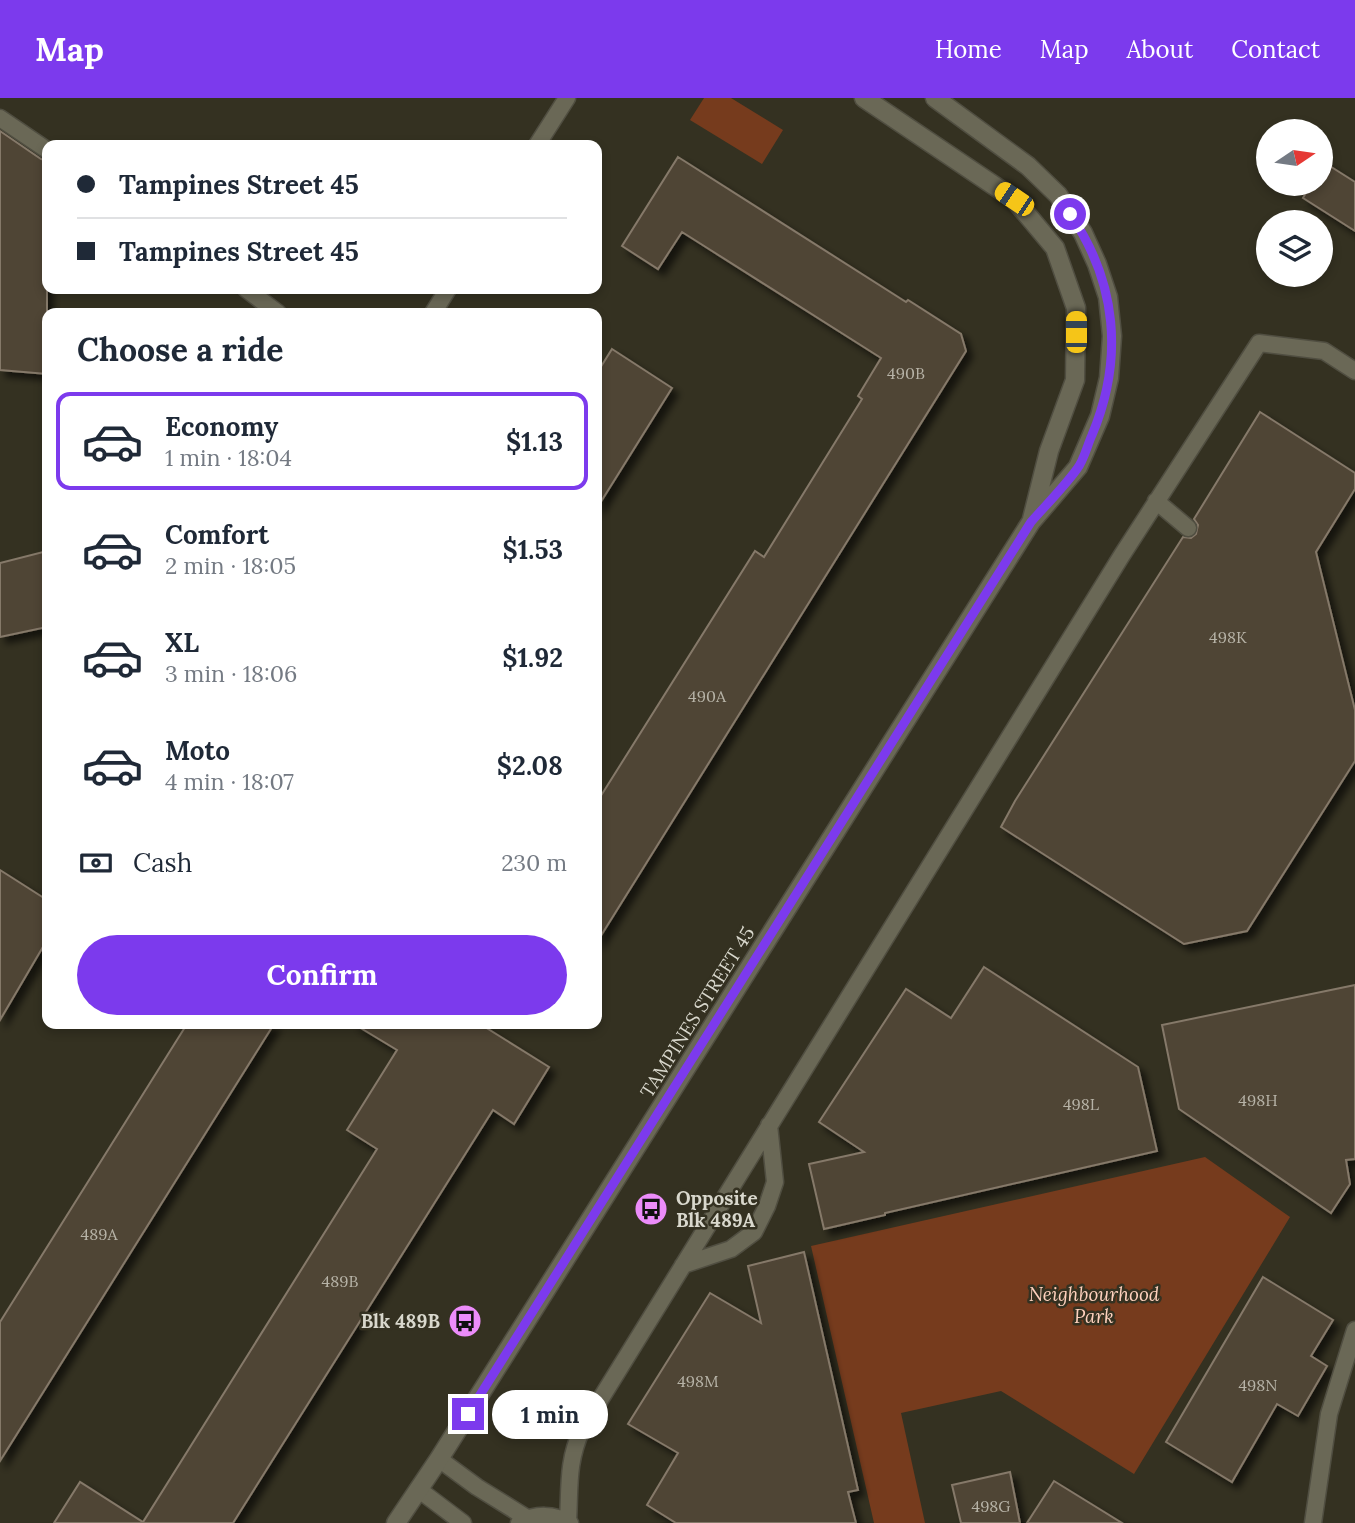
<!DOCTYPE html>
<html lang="en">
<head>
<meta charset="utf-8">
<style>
  :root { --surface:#fff; --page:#f2f2f3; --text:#1f2937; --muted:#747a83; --line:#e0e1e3; --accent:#7c3aed }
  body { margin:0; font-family:Lora,serif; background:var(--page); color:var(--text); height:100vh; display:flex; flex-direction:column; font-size:26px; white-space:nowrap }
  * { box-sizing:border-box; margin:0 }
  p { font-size:23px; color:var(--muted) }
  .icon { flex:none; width:38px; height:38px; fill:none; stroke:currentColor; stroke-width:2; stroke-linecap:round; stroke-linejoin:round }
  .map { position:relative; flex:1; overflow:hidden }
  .sheet { position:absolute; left:42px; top:210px; width:560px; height:721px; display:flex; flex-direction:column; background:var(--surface); border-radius:14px; box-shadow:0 4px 10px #0003 }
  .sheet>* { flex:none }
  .hud { position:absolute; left:42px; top:42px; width:560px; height:154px; border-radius:14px; box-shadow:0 4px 10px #0003; display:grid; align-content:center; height:154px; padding:0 35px; background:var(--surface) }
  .needle { width:46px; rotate:77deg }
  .controls { position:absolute; left:1256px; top:21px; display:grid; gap:14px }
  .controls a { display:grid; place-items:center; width:77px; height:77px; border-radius:50%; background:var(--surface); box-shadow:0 4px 10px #0003; font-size:35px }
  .end { position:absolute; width:32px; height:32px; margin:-16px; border:9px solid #7c3aed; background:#fff; box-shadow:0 0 0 4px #fff }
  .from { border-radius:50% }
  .bubble { position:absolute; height:49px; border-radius:24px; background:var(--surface); box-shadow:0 4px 10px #0003; font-size:23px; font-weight:700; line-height:49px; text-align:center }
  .car { position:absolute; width:21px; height:42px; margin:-21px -10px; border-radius:9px; box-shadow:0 0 5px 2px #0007; background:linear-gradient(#f5c518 24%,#345 0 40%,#f5c518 0 76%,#345 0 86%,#f5c518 0) }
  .hud b { display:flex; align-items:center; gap:24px; height:66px; font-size:26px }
  .hud b+b { border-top:2px solid var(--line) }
  .hud i { width:18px; height:18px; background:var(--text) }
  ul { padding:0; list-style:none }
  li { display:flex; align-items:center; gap:21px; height:98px; margin:0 14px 10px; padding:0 21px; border:4px solid transparent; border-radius:14px }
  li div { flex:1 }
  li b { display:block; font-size:26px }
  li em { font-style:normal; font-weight:700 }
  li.active { border-color:var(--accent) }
  li>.icon { width:63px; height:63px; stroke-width:1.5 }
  h2 { padding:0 35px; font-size:32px; line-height:84px }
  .pay { display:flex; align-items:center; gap:18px; height:77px; padding:0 35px; font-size:26px }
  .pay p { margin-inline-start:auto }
  .cta { display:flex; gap:14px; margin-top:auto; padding:14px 35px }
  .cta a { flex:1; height:80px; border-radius:42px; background:var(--accent); color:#fff; font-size:28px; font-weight:700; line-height:80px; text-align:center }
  header { display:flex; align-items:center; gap:42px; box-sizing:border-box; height:98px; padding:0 35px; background:var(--accent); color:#fff }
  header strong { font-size:33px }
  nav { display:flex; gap:38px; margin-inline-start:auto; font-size:24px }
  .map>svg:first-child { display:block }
</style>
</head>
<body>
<header>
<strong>Map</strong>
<nav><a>Home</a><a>Map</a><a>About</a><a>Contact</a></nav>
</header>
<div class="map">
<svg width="1355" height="1425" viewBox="0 0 1355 1425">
  <defs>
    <filter id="shadow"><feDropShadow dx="6" dy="6" stdDeviation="3.5" flood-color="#0009"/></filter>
  </defs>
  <rect width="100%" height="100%" fill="#343121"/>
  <path fill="#763b1d" d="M 704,0 L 731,0 L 783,32 L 762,66 L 690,22 Z
    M 1205,1059 L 1290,1119 L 1134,1376 L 1001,1293 L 901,1315 L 925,1425 L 874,1425 L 811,1148 Z"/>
  <path fill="#504436" stroke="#857969" stroke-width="2" filter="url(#shadow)" d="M 0,33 L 41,61 L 47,62 L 47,276 L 0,272 Z
    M 678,59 L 906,204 L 908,202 L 961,236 L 966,253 L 597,844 L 597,704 L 755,453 L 764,459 L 862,301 L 858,298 L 881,260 L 682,134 L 658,171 L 622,148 Z
    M 1325,65 L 1355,84 L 1355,133 L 1303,100 L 1311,86 L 1321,86 L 1321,70 Z
    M 612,251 L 672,290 L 597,410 L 597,275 Z
    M 1260,314 L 1355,375 L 1355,391 L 1316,454 L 1355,612 L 1355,663 L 1247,833 L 1184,846 L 1001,729 L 1015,703 L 1183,439 L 1191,440 L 1196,436 L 1198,427 L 1194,421 Z
    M 47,453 L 47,529 L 0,539 L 0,465 Z
    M 0,772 L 47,802 L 47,842 L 0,922 Z
    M 984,869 L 1138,969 L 1157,1053 L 885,1115 L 885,1117 L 824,1131 L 809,1066 L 864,1054 L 819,1024 L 906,891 L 951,920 Z
    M 1355,887 L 1355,1061 L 1346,1062 L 1350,1086 L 1331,1115 L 1179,1011 L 1162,927 Z
    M 187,926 L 274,926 L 0,1363 L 0,1224 Z
    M 354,926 L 480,926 L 549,969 L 514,1026 L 493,1012 L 233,1425 L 54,1425 L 80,1384 L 143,1424 L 377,1051 L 347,1032 L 397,952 Z
    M 804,1154 L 858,1392 L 848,1394 L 856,1425 L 676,1425 L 647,1407 L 678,1355 L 628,1326 L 710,1195 L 761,1225 L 748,1168 Z
    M 1263,1179 L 1333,1222 L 1311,1258 L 1327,1268 L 1298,1318 L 1277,1306 L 1232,1384 L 1166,1344 Z
    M 1010,1374 L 1020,1425 L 961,1425 L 952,1387 Z
    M 1054,1383 L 1122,1425 L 1027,1425 Z"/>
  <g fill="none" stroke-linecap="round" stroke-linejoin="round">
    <defs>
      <path id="lane" d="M 0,20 L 47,52
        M 537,47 L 567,0
        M 246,191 L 278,215
        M 433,215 L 448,191
        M 1156,403 L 1188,430
        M 683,1167 L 731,1151 L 754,1134 L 767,1108 L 775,1084 L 769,1027
        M 439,1361 L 477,1389 L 527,1420
        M 418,1391 L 463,1425
        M 568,1423 C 570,1388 567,1364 582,1331 L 1122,457 L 1259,245 L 1324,253 L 1355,273
        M 519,1425 C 536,1415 554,1416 570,1425
        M 1313,1425 L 1329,1316 L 1355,1232"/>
      <path id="street" d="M 864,0 L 1014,101 L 1055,150 L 1076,210 L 1075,282 L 1049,353 L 1032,421
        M 396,1425 L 439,1361 L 1031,424 L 1078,369 L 1100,318 L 1109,280 L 1112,238 L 1108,199 L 1097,166 L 1083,135 L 1058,97 L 1028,68 L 935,0"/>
    </defs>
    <use href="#lane" stroke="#504e41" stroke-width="19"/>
    <use href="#street" stroke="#504e41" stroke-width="21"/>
    <use href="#lane" stroke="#6a6856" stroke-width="16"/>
    <use href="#street" stroke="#6a6856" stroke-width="18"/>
  </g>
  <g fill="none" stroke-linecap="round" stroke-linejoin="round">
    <path stroke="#7c3aed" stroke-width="9" d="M 468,1316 L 1031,424 C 1046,407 1063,390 1077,371 C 1084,362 1087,348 1092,337 C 1124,261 1117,184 1070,116"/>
  </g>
  <defs>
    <symbol id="bus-disc" viewBox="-11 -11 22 22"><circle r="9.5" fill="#ec8cfa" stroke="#343121"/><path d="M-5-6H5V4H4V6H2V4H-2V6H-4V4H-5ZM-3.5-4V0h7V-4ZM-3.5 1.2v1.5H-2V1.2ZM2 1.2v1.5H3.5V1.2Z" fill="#111"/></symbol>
  </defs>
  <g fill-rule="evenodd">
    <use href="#bus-disc" x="632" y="1092" width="38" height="38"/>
    <use href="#bus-disc" x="446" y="1204" width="38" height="38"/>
  </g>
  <g text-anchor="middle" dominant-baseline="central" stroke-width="5" stroke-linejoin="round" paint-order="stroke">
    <g font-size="16" fill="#b7b3a7">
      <text x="906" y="275">490B</text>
      <text x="1228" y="539">498K</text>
      <text x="707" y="598">490A</text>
      <text x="1258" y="1002">498H</text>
      <text x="1081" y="1006">498L</text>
      <text x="99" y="1136">489A</text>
      <text x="340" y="1183">489B</text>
      <text x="698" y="1283">498M</text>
      <text x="1258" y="1287">498N</text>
      <text x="991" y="1408">498G</text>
    </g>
    <g font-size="19" fill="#d9d8cd" stroke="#343121">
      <text transform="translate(697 914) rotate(-58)">TAMPINES STREET 45</text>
    </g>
    <g font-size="19" font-weight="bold" fill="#d9d8cd" stroke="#343121" text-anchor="start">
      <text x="676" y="1100">Opposite<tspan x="676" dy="22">Blk 489A</tspan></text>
      <text x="440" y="1223" text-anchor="end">Blk 489B</text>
    </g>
    <g font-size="19" font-style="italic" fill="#fed1bd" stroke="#343121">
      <text x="1094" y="1196">Neighbourhood<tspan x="1094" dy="22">Park</tspan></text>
    </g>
  </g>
</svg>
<div class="controls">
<a><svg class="needle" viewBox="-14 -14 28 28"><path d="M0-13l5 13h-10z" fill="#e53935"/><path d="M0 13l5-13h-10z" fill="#747a83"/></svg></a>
<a><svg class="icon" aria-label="layers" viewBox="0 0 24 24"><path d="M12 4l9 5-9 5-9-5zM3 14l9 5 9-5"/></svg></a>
</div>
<i class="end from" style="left:1070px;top:116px"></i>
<i class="end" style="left:468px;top:1316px"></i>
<div class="bubble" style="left:492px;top:1292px;width:116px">1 min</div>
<i class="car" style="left:1014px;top:101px;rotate:304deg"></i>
<i class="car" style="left:1076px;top:234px;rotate:0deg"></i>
<div class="hud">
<b><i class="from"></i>Tampines Street 45</b>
<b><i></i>Tampines Street 45</b>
</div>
<section class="sheet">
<h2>Choose a ride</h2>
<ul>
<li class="active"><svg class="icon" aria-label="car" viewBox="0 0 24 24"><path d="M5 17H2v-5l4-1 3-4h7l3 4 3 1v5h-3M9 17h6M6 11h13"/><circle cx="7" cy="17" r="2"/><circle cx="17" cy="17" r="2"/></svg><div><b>Economy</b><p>1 min · 18:04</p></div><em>$1.13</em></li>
<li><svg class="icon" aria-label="car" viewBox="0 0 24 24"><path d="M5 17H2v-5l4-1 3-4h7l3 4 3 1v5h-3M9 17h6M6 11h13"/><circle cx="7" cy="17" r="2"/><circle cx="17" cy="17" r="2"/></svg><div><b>Comfort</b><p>2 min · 18:05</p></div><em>$1.53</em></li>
<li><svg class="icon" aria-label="car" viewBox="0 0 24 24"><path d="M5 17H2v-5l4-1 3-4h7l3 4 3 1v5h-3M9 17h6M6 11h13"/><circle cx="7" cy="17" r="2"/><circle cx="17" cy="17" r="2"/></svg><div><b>XL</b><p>3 min · 18:06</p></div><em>$1.92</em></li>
<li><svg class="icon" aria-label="car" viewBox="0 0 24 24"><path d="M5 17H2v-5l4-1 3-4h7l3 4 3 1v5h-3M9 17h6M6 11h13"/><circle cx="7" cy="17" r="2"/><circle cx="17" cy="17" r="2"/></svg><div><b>Moto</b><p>4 min · 18:07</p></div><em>$2.08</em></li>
</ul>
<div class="pay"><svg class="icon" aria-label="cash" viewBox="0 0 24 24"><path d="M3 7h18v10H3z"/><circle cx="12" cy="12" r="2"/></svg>Cash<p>230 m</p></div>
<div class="cta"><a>Confirm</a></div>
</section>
</div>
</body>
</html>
